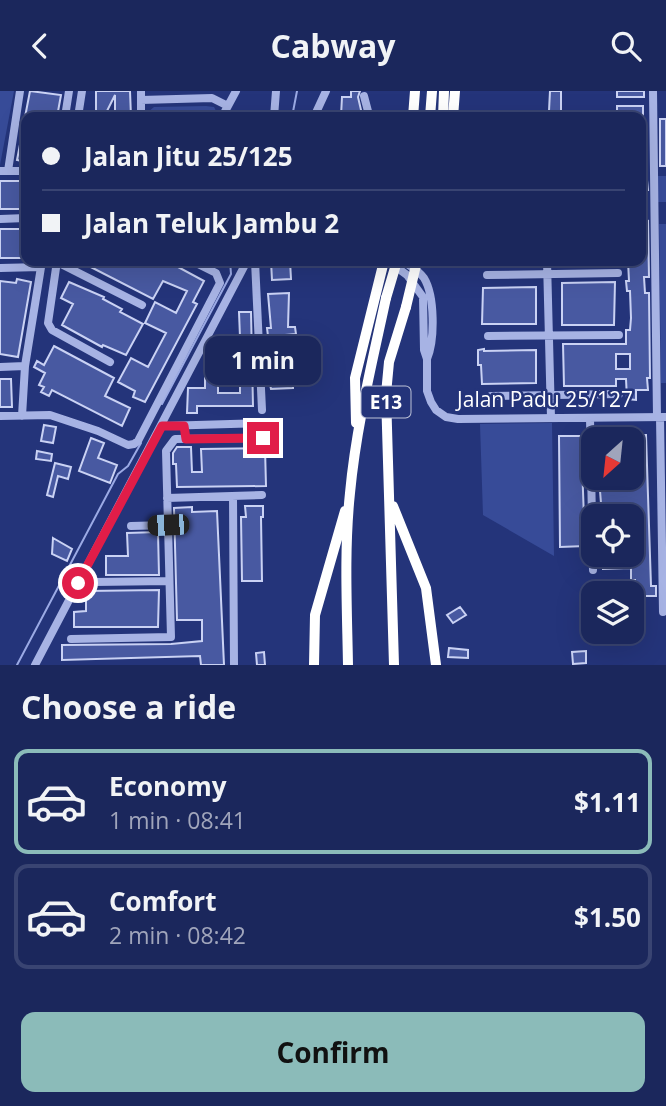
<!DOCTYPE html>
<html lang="en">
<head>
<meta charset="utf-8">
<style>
  :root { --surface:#1b275c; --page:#283365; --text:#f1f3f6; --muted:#a0a5bb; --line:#394472; --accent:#8bbbb9 }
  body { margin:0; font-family:"Open Sans",sans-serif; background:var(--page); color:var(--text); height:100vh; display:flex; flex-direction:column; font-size:26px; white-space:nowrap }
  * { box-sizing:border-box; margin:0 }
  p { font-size:23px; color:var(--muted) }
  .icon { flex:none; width:38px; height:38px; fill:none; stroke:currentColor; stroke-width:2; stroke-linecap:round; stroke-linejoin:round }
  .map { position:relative; height:574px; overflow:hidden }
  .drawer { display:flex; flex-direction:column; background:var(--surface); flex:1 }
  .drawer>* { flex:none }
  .top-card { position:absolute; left:21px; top:21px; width:625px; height:154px; border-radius:14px; box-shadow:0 7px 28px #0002,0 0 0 2px var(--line); display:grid; align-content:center; height:154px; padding:0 21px; background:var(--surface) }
  .needle { width:46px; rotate:207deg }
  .tools { position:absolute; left:581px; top:336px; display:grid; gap:14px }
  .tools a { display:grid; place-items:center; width:63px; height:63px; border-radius:14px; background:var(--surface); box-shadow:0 7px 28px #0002,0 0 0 2px var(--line); font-size:35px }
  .end { position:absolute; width:32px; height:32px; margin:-16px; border:9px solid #e11d48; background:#fff; box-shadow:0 0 0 4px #fff }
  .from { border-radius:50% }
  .bubble { position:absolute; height:49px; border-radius:14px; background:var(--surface); box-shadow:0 7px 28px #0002,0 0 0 2px var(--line); font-size:23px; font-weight:700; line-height:49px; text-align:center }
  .car { position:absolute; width:21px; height:42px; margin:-21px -10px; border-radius:9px; box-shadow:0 0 5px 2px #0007; background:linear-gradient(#222 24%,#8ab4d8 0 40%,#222 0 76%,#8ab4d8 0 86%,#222 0) }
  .top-card b { display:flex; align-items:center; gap:24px; height:66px; font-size:26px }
  .top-card b+b { border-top:2px solid var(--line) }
  .top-card i { width:18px; height:18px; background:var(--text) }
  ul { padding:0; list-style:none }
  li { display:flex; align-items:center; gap:21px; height:105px; margin:0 14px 10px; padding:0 7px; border:4px solid var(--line); border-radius:14px }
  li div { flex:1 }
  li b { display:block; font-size:26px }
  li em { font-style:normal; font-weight:700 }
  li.current { border-color:var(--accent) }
  li>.icon { width:63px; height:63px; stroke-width:1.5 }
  h2 { padding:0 21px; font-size:32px; line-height:84px }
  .primary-button { display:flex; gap:14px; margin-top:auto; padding:14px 21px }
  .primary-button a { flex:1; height:80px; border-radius:14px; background:var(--accent); color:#111; font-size:28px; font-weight:700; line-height:80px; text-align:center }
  header { display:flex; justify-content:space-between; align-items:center; height:91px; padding:0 21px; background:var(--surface); font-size:32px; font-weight:700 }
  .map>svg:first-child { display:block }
</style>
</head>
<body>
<header><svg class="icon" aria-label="back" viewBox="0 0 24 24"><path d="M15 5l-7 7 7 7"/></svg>Cabway<svg class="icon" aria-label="search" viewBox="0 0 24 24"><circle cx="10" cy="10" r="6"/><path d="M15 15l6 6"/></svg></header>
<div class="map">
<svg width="666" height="574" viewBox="0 0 666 574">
  <rect width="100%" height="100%" fill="#24347a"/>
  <path fill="#374b98" d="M 0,0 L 14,0 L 0,74 Z
    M 206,15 L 214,16 L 216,20 L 215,26 L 147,26 L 148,21 L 154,16 Z
    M 657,85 L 666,85 L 666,111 L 658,111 Z
    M 659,133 L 666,133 L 666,292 L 661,292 Z
    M 552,332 L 554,465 L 483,424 L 480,333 Z"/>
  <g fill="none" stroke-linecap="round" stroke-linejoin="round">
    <path stroke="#9baae5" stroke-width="2" d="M 292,26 L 297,0
      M 162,313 L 231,183 L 230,170
      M 17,574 L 118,383 L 128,375 L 141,352"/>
  </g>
  <path fill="#4859a1" stroke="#cad2f4" stroke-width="2" fill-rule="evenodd" d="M 30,0 L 61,4 L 57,26 L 25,26 Z
    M 96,0 L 130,0 L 131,26 L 115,26 L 115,4 L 105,24 L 96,20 Z
    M 351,0 L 360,0 L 358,6 L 361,19 L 356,25 L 341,25 L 342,6 L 351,6 Z
    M 550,0 L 561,0 L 561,20 L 549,20 Z
    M 617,0 L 644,0 L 644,6 L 617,6 Z
    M 617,15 L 643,15 L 643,26 L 617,26 Z
    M 660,28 L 666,28 L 666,75 L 660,75 Z
    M 24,33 L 26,33 L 26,71 L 17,69 Z
    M 640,69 L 645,69 L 648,99 L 640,99 Z
    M 0,90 L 26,90 L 26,118 L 0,118 Z
    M 648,130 L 649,186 L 644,186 L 645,202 L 649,202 L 650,287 L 647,287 L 648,299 L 636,299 L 636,309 L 627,308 L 626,288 L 616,288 L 616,295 L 564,295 L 563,253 L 626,253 L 626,239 L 630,239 L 631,227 L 630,200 L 627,200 L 626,190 L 629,190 L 628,170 L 640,170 L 640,131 ZM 616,263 L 630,263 L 630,278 L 616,278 Z
    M 0,138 L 26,138 L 26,167 L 0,167 Z
    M 79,170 L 167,170 L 204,190 L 193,211 L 197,213 L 145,311 L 133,306 L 135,300 L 118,291 L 131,267 L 148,276 L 166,242 L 145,232 L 155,211 L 176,222 L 187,200 L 163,190 L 153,208 Z
    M 271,170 L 290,170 L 291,188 L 272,189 Z
    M 17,188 L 31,191 L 18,266 L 0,263 L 0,190 L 16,192 Z
    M 69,191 L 104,206 L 103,208 L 122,218 L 120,221 L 143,233 L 126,264 L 103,254 L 102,256 L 62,234 L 73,213 L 61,207 Z
    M 615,191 L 614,234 L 562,234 L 562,192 Z
    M 536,196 L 536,233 L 482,233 L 483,197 Z
    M 289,202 L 288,236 L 295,236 L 296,243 L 286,244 L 287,257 L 297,257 L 297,268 L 276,269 L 276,255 L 270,255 L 270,245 L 268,245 L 267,237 L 271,237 L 268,203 Z
    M 239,221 L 251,221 L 253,315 L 197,315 L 197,322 L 187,322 L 188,297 L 205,297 L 205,280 L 217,280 L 217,261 L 224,261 L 224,246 L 240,246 ZM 218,292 L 240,292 L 240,302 L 218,302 Z
    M 54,255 L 114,287 L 105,305 L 130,317 L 122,335 L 52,299 L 49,305 L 41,301 L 44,296 L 39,294 L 45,282 L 34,276 L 37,270 L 44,274 Z
    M 484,258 L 484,260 L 536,259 L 536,292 L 482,293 L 481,274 L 478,274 L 478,259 Z
    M 298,279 L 298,288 L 293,289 L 293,297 L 271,298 L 267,280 Z
    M 0,288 L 11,288 L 12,316 L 0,316 Z
    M 44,334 L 56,336 L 53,352 L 41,350 Z
    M 632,344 L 646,344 L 651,495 L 656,495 L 656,505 L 635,505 L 635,489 L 631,489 L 631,477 L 603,478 L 603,464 L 632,464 L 632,425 L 602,425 L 599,387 L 632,387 Z
    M 559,345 L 581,345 L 585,455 L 560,456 Z
    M 91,347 L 104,352 L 98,367 L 117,374 L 110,392 L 79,380 Z
    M 177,356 L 191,356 L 192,381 L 202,381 L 201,358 L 265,357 L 266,395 L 177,396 L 176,373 L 173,373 L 173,362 Z
    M 37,360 L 52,363 L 51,370 L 36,368 Z
    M 55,372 L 71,376 L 68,388 L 58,385 L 53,406 L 47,404 Z
    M 245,415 L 263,415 L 263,426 L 261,426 L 262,490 L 242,490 L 241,426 L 246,426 Z
    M 192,416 L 192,421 L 217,420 L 224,574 L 201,574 L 200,565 L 62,569 L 62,554 L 171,553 L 202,550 L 202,529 L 177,529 L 174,417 Z
    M 158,441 L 159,484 L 106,484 L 106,465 L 128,465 L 127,442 Z
    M 53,447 L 72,458 L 67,470 L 52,463 Z
    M 159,499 L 158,536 L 74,536 L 74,521 L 86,520 L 86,500 Z
    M 460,516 L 466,524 L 453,532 L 447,524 Z
    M 449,557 L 468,559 L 468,567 L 448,566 Z
    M 586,560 L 586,572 L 573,573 L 572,561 Z
    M 264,561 L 265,574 L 257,574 L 256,562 Z"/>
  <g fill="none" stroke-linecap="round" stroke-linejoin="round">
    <path stroke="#a7b3e4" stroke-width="8" d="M 141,0 L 141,26
      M 653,0 L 657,326
      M 141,9 L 212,7 L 228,15
      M 65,26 L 69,0
      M 78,26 L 82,0
      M 222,26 L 236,0
      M 274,26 L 276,0
      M 314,26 L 326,0
      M 362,26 L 369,24 L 364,5
      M 0,80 L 26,80
      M 8,80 L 20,0
      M 0,128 L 26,127
      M 57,170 L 48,232 L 52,239 L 110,271
      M 255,170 L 262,319
      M 388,170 L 407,184 L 423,206 L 424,259 L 427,268 L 427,300 L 431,311 L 436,319 L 446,326 L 458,328 L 666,326
      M 403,170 C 410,175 419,180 424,187 C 435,205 435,249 427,268
      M 547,170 L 551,327
      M 57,171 L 142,214
      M 0,177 L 41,176
      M 487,184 L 618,182
      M 488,245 L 619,244
      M 0,276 L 25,275
      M 491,305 L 619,303
      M 0,325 L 50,324 L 98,340 L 128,354 L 134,353 L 138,350 L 220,192 L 216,182 L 192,170
      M 22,325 L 25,275 L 42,170
      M 660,326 L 663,521
      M 590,327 L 593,479
      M 162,335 L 269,332
      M 233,405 L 234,574
      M 167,407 L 262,404
      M 131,435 L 168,434
      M 94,491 L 169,490
      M 71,548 L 171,546 L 166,360 L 175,348 L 263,347
      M 35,574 L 247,170"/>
    <path stroke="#fff" stroke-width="10" d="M 413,26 L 415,0
      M 430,26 L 432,0
      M 443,26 L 444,0
      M 453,26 L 455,0
      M 356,332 L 355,287 L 384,170
      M 393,415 L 426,497 L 436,574
      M 314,574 L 315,524 L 345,420
      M 348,574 C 347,517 344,459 350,402 C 356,337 372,272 386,207
      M 394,574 L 386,303 L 389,271 L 406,216"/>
    <path stroke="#fff" stroke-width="10" d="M 386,207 L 397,170
      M 406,216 L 417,170"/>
  </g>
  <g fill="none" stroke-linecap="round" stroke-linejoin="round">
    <path stroke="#e11d48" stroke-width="9" d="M 78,492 L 162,335 L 184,335 L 186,348 L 263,347"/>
  </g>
  <g text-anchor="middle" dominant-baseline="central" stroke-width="5" stroke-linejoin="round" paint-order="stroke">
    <rect fill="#24347a" stroke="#bdc2d7" stroke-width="2" x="361.5" y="295.5" width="49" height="31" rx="5"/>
    <g font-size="19" font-weight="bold" fill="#fff">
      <text x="386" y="311">E13</text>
    </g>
    <g font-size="21" fill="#fff" stroke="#24347a">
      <text x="545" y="308">Jalan Padu 25/127</text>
    </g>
  </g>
</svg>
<div class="tools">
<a><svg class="needle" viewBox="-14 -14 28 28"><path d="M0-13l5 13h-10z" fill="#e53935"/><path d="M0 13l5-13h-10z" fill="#a0a5bb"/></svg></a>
<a><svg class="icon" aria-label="locate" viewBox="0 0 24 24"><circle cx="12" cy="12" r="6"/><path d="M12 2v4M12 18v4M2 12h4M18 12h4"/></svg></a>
<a><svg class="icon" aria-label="layers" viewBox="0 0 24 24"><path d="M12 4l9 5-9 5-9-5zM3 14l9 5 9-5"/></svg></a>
</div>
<i class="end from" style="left:78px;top:492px"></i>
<i class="end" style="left:263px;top:347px"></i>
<div class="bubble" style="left:205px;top:245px;width:116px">1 min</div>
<i class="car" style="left:168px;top:434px;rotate:268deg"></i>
<div class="top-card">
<b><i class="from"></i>Jalan Jitu 25/125</b>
<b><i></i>Jalan Teluk Jambu 2</b>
</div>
</div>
<section class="drawer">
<h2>Choose a ride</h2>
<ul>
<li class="current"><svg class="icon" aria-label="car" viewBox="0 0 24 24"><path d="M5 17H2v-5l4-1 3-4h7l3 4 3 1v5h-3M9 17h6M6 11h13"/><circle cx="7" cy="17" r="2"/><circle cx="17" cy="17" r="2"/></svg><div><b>Economy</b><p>1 min · 08:41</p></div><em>$1.11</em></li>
<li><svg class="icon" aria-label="car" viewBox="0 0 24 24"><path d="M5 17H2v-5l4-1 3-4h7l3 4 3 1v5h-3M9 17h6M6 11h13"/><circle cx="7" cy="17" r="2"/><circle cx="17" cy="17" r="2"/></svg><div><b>Comfort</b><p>2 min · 08:42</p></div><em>$1.50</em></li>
</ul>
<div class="primary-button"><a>Confirm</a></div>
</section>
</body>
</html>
